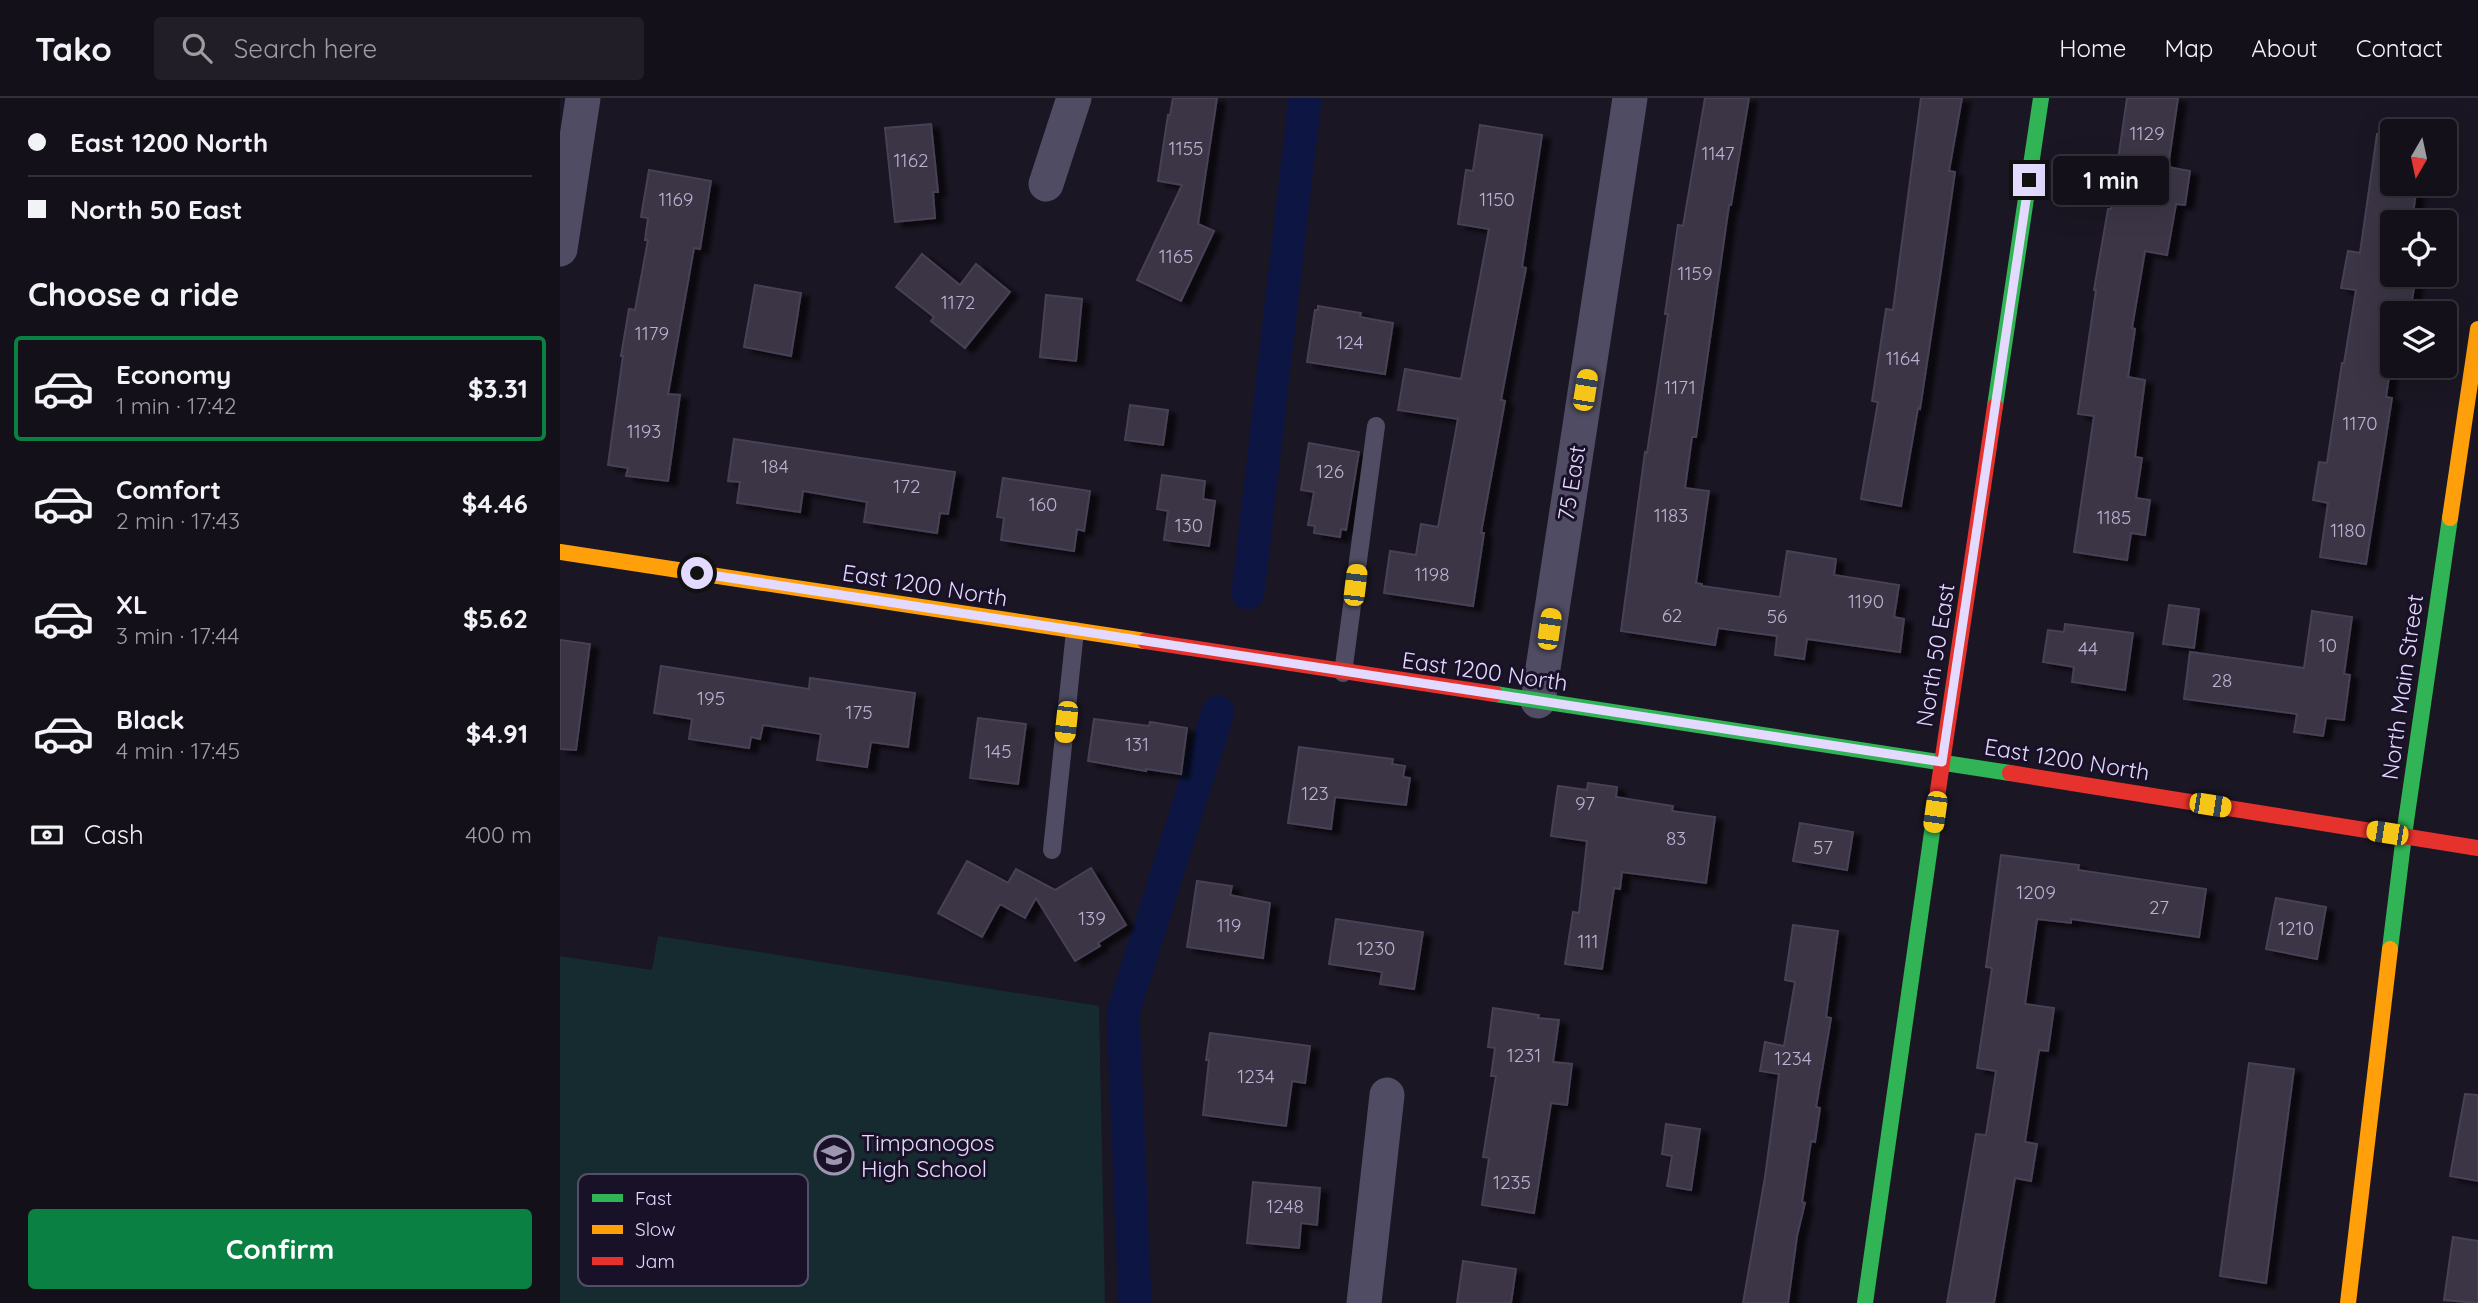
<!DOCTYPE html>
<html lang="en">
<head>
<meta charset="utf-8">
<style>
  :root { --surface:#14101a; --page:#211e27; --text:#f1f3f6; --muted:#9d9da2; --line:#333039; --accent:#0b8043 }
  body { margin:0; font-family:Quicksand,sans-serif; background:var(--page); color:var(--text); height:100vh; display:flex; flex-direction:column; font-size:26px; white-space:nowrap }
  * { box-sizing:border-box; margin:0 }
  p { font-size:23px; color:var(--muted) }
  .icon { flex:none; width:38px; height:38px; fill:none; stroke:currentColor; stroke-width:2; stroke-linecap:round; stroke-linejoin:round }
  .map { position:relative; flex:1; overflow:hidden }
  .side { display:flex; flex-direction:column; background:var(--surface); width:560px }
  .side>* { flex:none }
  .hud { display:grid; align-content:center; height:154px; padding:0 28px; background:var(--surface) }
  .needle { width:46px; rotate:189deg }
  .controls { position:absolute; left:1820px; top:21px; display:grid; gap:14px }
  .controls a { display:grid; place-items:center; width:77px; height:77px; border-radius:7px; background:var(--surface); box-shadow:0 7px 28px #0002,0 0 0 2px var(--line); font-size:35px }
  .end { position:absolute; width:32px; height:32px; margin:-16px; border:9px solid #e4d9fe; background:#111; box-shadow:0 0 0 4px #111 }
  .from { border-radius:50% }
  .bubble { position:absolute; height:49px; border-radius:7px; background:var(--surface); box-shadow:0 7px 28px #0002,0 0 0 2px var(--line); font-size:23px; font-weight:800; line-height:49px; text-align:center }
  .car { position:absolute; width:21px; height:42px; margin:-21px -10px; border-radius:9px; box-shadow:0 0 5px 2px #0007; background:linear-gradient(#f5c518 24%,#345 0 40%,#f5c518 0 76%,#345 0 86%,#f5c518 0) }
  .hud b { display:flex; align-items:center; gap:24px; height:66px; font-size:26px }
  .hud b+b { border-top:2px solid var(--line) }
  .hud i { width:18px; height:18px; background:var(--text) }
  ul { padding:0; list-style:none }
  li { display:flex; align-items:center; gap:21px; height:105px; margin:0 14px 10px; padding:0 14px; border:4px solid transparent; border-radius:7px }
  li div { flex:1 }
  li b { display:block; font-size:26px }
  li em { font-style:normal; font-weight:800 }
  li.active { border-color:var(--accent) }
  li>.icon { width:63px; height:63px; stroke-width:1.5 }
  h2 { padding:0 28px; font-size:32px; line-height:84px }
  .pay { display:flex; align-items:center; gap:18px; height:77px; padding:0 28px; font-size:26px }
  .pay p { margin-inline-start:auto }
  .action { display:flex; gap:14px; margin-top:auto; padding:14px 28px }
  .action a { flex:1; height:80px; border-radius:7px; background:var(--accent); color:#fff; font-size:28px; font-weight:800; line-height:80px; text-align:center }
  header { display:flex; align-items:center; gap:42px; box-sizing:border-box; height:98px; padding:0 35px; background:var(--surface); border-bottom:2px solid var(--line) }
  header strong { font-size:33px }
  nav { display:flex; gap:38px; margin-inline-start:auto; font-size:24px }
  .search { width:490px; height:63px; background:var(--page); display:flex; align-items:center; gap:18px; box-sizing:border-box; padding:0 24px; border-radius:7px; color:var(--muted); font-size:26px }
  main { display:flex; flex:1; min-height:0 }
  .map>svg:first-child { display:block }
</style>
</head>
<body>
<header>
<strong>Tako</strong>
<div class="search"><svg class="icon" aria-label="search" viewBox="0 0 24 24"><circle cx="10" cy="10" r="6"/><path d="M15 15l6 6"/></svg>Search here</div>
<nav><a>Home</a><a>Map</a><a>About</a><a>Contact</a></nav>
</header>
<main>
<section class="side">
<div class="hud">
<b><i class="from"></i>East 1200 North</b>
<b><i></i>North 50 East</b>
</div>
<h2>Choose a ride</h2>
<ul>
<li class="active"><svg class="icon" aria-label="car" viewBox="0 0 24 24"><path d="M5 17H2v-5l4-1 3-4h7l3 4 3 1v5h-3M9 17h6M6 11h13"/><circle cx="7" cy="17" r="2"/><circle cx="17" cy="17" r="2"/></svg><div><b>Economy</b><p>1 min · 17:42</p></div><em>$3.31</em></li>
<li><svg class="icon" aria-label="car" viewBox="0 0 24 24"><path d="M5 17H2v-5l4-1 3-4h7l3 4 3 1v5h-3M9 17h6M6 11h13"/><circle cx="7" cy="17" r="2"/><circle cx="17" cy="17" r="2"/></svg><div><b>Comfort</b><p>2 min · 17:43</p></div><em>$4.46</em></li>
<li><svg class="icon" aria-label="car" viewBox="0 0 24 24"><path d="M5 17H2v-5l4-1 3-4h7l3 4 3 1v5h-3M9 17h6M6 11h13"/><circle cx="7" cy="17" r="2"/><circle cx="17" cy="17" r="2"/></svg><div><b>XL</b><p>3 min · 17:44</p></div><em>$5.62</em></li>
<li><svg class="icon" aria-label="car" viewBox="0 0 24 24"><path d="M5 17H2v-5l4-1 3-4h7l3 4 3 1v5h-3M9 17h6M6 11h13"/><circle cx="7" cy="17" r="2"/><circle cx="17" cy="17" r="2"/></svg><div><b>Black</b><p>4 min · 17:45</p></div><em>$4.91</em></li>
</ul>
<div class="pay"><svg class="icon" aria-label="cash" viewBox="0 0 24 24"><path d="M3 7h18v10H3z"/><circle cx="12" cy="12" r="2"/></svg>Cash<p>400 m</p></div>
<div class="action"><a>Confirm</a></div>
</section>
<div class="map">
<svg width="1918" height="1205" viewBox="0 0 1918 1205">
  <defs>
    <filter id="shadow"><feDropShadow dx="8" dy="4.5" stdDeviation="2" flood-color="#0009"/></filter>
  </defs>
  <rect width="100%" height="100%" fill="#1a1623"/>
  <path fill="#152b30" d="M 98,838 L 539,908 L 545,1205 L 0,1205 L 0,858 L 92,872 Z"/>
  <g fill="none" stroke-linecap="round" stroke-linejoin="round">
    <path stroke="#0d1643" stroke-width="33" d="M 688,495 L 745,0
      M 575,1205 L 563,915 L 658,614"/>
  </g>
  <path fill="#3a3445" stroke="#484156" stroke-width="2" filter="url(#shadow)" d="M 613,0 L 657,0 L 638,126 L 654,133 L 621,203 L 577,182 L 622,87 L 598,83 L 608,17 L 610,17 Z
    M 1145,0 L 1189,0 L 1171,107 L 1169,107 L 1136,339 L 1132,339 L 1125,390 L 1149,393 L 1136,485 L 1142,486 L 1142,488 L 1220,499 L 1227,453 L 1276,461 L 1274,477 L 1339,487 L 1334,519 L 1344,521 L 1340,554 L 1247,541 L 1244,561 L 1215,557 L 1217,538 L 1158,530 L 1155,547 L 1061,533 L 1085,354 L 1087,355 L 1108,216 L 1105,216 L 1118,127 L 1123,128 Z
    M 1361,0 L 1402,0 L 1389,73 L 1395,74 L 1381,172 L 1360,311 L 1358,310 L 1341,408 L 1301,401 L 1318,304 L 1312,303 L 1326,211 L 1333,212 Z
    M 1567,0 L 1618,0 L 1608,69 L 1630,73 L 1625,107 L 1616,106 L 1607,157 L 1585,153 L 1572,230 L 1575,231 L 1568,279 L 1585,282 L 1575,359 L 1582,360 L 1576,400 L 1590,402 L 1585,437 L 1571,435 L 1567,462 L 1514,454 L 1534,318 L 1518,316 L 1536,192 L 1534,192 L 1548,111 L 1551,111 Z
    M 371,26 L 378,94 L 373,94 L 375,120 L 335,124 L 325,30 Z
    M 920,27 L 982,37 L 962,169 L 966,170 L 941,302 L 945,303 L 921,435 L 924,435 L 913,508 L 824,495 L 830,453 L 856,457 L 861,426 L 878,429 L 898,321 L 838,312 L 845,271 L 901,281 L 929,131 L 898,126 L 906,72 L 913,73 Z
    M 1817,36 L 1832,37 L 1832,86 L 1857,86 L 1852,124 L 1832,124 L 1832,177 L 1856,177 L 1850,215 L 1832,215 L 1832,258 L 1826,299 L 1832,300 L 1806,466 L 1760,459 L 1768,405 L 1753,402 L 1759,364 L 1767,365 L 1782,265 L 1784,265 L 1796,192 L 1781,190 L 1788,153 L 1800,155 Z
    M 89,72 L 151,83 L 140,151 L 134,150 L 108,296 L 120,297 L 108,383 L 66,378 L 68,370 L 48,367 L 63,258 L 61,258 L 69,211 L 75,212 L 88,142 L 85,142 L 88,120 L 81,119 Z
    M 362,156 L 400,187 L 416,166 L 450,194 L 405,250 L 371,223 L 374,219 L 336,189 Z
    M 195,187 L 241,195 L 231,258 L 184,249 Z
    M 486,197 L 522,201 L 516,263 L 480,259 Z
    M 758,208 L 801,215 L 800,219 L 833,225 L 825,276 L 747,264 L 755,212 L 758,212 Z
    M 570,307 L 608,312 L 603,347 L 565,342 Z
    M 174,341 L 395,374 L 388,416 L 380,415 L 377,435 L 304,424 L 307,404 L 243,393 L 240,414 L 177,405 L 180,384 L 168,383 Z
    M 749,345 L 799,354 L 786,432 L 781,431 L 780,439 L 754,435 L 755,428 L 748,427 L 754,394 L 741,392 Z
    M 602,377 L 645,383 L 643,401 L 655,403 L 649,448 L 604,442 L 608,413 L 597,411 Z
    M 443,380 L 530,393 L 524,433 L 517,431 L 514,453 L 441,442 L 444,420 L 437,419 Z
    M 1609,507 L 1639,511 L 1634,550 L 1603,546 Z
    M 1752,513 L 1792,519 L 1784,576 L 1790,577 L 1784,622 L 1766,620 L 1763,638 L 1734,634 L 1737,616 L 1624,601 L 1630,554 L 1744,570 Z
    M 1505,526 L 1573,535 L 1565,592 L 1512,584 L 1514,569 L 1483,564 L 1488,532 L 1504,534 Z
    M 0,542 L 30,546 L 16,652 L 0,651 Z
    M 101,568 L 249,591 L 250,580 L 355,595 L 348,649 L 311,644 L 307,669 L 257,662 L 261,636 L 203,627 L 200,641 L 191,639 L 189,650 L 129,641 L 132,621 L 94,615 Z
    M 418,620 L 466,626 L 458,686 L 410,680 Z
    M 534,621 L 589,628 L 590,624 L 627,630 L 621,676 L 586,671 L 586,673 L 528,663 Z
    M 739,649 L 833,661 L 832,666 L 845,668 L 843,679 L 850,680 L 846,707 L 775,699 L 771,731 L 728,725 Z
    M 1028,685 L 1057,689 L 1056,699 L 1113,708 L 1112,713 L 1155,719 L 1146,785 L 1062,774 L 1060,791 L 1054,790 L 1042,871 L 1005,866 L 1013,814 L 1019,815 L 1027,743 L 991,738 L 998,688 L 1027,692 Z
    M 1240,725 L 1293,734 L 1287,772 L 1233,763 Z
    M 1441,757 L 1519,767 L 1518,772 L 1646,791 L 1639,839 L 1511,821 L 1511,825 L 1477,821 L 1465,906 L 1494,910 L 1488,953 L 1479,952 L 1465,1044 L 1477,1046 L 1471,1083 L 1455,1080 L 1434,1205 L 1387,1205 L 1416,1036 L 1426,1037 L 1436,973 L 1417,970 L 1432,870 L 1426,869 Z
    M 407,763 L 448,785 L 456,771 L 495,792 L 531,770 L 566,827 L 538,845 L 540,848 L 515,863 L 476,800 L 465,820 L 440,806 L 422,839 L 378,815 Z
    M 637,783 L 672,788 L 670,797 L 710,805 L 703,860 L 627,849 Z
    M 1716,800 L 1766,809 L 1757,861 L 1706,851 Z
    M 776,821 L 863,834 L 854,891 L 820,886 L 822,874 L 769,866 Z
    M 1233,827 L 1278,833 L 1266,919 L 1271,920 L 1256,1009 L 1260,1010 L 1255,1044 L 1251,1043 L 1242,1104 L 1245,1105 L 1237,1138 L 1228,1205 L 1183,1205 L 1205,1079 L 1219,976 L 1200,973 L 1205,944 L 1224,948 L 1235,884 L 1225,882 Z
    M 933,910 L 979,917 L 978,920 L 999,922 L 993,964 L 1012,966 L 1007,1007 L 991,1005 L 974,1115 L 922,1107 L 929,1060 L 923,1059 L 936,978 L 931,978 L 935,950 L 928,949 Z
    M 650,935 L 750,948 L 745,985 L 732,983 L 726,1028 L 643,1017 L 649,962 L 646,962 Z
    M 1689,965 L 1734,971 L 1706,1185 L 1660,1178 Z
    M 1905,996 L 1918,997 L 1918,1083 L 1890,1078 Z
    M 1106,1026 L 1140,1031 L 1131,1092 L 1107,1088 L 1112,1058 L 1102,1056 Z
    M 693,1084 L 760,1090 L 757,1127 L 741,1125 L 739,1150 L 687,1145 Z
    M 1893,1139 L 1918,1143 L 1918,1205 L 1884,1202 Z
    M 903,1163 L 956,1171 L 951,1205 L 897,1205 Z"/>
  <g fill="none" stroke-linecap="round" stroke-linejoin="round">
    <path stroke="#504c63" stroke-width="18" d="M 783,575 L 816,328
      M 492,752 L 515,533"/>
    <path stroke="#504c63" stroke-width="35" d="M 486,86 L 514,0
      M 0,151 L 23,0
      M 978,603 L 1070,0
      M 804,1205 L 827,997"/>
    <path stroke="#30b455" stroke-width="16" d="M 1435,308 L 1481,0
      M 935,596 L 1450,675
      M 1830,851 L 1844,737 L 1890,420
      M 1305,1205 L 1377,699"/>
    <path stroke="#ff9f0a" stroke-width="16" d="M 1890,420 L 1918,231
      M 0,454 L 585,543
      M 1788,1205 L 1830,851"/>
    <path stroke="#e5322d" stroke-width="16" d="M 585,543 L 935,596
      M 1450,675 L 1918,750
      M 1377,699 L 1435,308"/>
  </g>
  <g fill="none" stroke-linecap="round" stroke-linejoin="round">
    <path stroke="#e4d9fe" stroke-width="9" d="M 137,475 L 1382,664 L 1469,82"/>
  </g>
  <defs>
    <symbol id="school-ring" viewBox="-11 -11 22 22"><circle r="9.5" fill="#191128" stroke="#9d95b1" stroke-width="1.5"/><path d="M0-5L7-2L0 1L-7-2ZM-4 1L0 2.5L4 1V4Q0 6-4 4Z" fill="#9d95b1"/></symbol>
  </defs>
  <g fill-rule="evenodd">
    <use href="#school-ring" x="252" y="1035" width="44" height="44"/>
  </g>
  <g text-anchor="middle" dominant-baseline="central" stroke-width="6" stroke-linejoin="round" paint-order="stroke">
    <g font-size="19" fill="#bab0d0">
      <text x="1587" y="35">1129</text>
      <text x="626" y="50">1155</text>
      <text x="1158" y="55">1147</text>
      <text x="351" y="62">1162</text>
      <text x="116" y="101">1169</text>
      <text x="937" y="101">1150</text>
      <text x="616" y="158">1165</text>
      <text x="1135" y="175">1159</text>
      <text x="398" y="204">1172</text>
      <text x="92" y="235">1179</text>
      <text x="790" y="244">124</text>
      <text x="1343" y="260">1164</text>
      <text x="1120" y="289">1171</text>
      <text x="1800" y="325">1170</text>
      <text x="84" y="333">1193</text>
      <text x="215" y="368">184</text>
      <text x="770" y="373">126</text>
      <text x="347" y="388">172</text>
      <text x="483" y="406">160</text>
      <text x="1111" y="417">1183</text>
      <text x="1554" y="419">1185</text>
      <text x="629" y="427">130</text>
      <text x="1788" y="432">1180</text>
      <text x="872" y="476">1198</text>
      <text x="1306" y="503">1190</text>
      <text x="1112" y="517">62</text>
      <text x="1217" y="518">56</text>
      <text x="1768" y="547">10</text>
      <text x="1528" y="550">44</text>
      <text x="1662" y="582">28</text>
      <text x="151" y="600">195</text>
      <text x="299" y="614">175</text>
      <text x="577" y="646">131</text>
      <text x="438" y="653">145</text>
      <text x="755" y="695">123</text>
      <text x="1025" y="705">97</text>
      <text x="1116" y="740">83</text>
      <text x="1263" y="749">57</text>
      <text x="1476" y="794">1209</text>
      <text x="1599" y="809">27</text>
      <text x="532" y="820">139</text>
      <text x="669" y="827">119</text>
      <text x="1736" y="830">1210</text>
      <text x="1028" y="843">111</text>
      <text x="816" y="850">1230</text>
      <text x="964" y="957">1231</text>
      <text x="1233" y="960">1234</text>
      <text x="696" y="978">1234</text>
      <text x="952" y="1084">1235</text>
      <text x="725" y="1108">1248</text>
    </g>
    <g font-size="23" fill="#e4d9fe" stroke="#191128">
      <text transform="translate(1011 385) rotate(-81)">75 East</text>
      <text transform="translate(365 487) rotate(9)">East 1200 North</text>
      <text transform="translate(1375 557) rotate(-81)">North 50 East</text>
      <text transform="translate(925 573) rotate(8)">East 1200 North</text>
      <text transform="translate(1842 589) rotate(-82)">North Main Street</text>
      <text transform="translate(1507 661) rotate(9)">East 1200 North</text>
    </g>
    <g font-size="23" fill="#e4d9fe" stroke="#191128" text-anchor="start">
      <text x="301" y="1044">Timpanogos<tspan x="301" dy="26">High School</tspan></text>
    </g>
  </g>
  <rect x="18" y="1076" width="230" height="112" rx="10" fill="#191128" stroke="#564d68" stroke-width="2"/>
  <rect x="32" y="1096" width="31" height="8" fill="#30b455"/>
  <rect x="32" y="1127" width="31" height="9" fill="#ff9f0a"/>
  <rect x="32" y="1159" width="31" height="8" fill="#e5322d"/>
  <g font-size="19" fill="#e4d9fe">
    <text x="75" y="1107">Fast</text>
    <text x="75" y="1138">Slow</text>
    <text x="75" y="1170">Jam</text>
  </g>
</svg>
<div class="controls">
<a><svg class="needle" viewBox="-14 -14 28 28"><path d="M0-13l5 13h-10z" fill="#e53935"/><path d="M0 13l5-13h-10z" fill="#9d9da2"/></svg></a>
<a><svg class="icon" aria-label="locate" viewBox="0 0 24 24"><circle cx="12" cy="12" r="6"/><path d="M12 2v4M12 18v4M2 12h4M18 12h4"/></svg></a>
<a><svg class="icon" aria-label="layers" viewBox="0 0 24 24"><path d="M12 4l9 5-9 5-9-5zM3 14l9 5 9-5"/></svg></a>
</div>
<i class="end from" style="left:137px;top:475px"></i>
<i class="end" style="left:1469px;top:82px"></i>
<div class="bubble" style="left:1493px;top:58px;width:116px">1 min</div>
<i class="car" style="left:1025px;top:292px;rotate:9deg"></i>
<i class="car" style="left:795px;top:487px;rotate:7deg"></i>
<i class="car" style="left:989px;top:531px;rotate:8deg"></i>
<i class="car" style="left:506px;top:624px;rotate:186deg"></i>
<i class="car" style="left:1650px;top:707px;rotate:99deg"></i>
<i class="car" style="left:1375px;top:714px;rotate:188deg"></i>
<i class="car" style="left:1827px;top:735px;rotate:279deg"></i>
</div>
</main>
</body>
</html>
